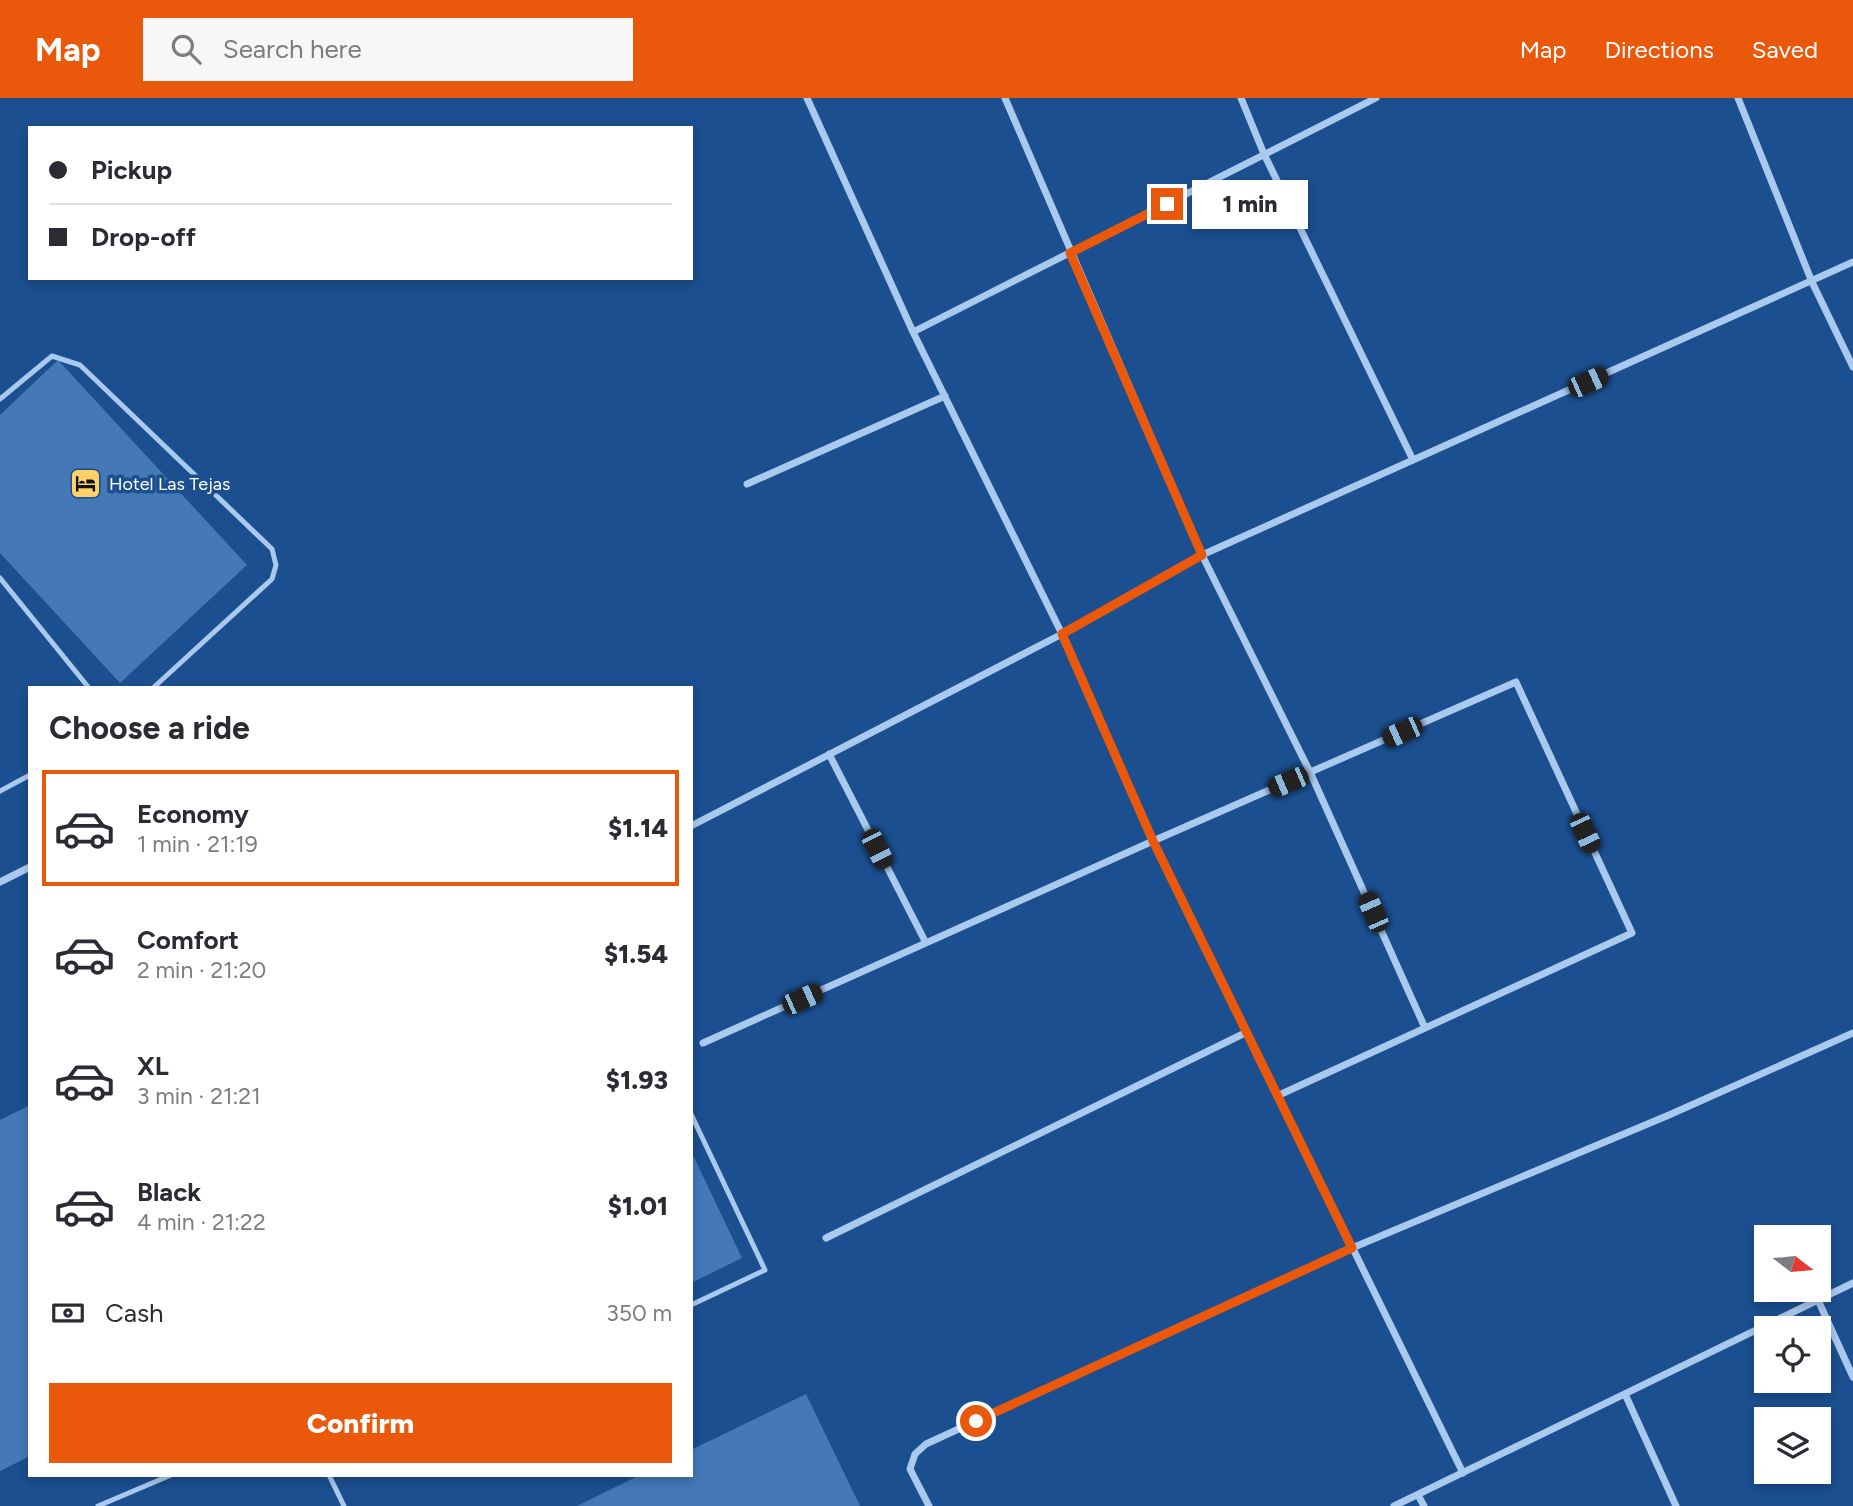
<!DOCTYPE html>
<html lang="en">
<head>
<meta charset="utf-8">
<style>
  :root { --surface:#fff; --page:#f7f7f7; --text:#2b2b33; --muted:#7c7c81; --line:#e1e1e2; --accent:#ea580c }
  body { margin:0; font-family:Figtree,sans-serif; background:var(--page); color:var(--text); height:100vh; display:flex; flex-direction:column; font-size:26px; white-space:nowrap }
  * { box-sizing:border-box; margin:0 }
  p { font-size:23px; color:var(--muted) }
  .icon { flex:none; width:38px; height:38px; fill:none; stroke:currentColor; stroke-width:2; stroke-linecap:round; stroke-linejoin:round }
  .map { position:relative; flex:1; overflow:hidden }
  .details { position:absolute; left:28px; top:588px; width:665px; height:791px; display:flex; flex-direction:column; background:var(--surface); border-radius:0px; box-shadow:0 4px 10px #0003 }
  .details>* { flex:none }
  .top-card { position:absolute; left:28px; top:28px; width:665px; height:154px; border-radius:0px; box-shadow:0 4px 10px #0003; display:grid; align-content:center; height:154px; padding:0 21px; background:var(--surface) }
  .needle { width:46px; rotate:106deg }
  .fabs { position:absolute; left:1754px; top:1127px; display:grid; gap:14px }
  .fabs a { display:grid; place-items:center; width:77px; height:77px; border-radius:0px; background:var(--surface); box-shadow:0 4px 10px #0003; font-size:35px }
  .end { position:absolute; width:32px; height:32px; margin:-16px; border:9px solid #ea580c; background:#fff; box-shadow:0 0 0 4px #fff }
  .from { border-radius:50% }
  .bubble { position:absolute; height:49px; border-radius:0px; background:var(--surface); box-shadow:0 4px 10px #0003; font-size:23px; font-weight:800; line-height:49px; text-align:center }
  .car { position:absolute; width:21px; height:42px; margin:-21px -10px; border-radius:9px; box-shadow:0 0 5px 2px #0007; background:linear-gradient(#222 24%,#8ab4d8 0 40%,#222 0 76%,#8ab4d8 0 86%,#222 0) }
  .top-card b { display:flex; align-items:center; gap:24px; height:66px; font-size:26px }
  .top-card b+b { border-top:2px solid var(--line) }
  .top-card i { width:18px; height:18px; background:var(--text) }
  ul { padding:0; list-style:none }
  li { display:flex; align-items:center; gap:21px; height:116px; margin:0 14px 10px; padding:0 7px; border:4px solid transparent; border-radius:0px }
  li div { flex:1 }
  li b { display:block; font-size:26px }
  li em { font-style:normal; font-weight:800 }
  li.current { border-color:var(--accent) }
  li>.icon { width:63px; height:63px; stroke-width:1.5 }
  h2 { padding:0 21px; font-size:32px; line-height:84px }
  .pay { display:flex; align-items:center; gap:18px; height:77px; padding:0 21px; font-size:26px }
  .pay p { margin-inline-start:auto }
  .cta { display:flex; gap:14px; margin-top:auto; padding:14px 21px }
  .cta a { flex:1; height:80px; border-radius:0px; background:var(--accent); color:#fff; font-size:28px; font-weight:800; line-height:80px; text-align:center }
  header { display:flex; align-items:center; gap:42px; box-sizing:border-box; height:98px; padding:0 35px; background:var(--accent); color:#fff }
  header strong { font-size:33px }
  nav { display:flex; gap:38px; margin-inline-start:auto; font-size:24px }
  .search { width:490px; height:63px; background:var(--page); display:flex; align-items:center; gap:18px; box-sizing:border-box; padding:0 24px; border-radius:0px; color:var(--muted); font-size:26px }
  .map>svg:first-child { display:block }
</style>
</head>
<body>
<header>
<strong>Map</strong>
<div class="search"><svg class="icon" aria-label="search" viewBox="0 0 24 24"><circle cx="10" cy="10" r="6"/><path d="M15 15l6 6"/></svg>Search here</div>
<nav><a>Map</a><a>Directions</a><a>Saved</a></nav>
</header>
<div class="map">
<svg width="1853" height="1408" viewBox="0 0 1853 1408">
  <rect width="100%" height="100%" fill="#1b4f8f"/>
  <path fill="#4478b7" d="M 58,262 L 247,467 L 120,585 L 0,455 L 0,317 Z
    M 30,1007 L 30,1358 L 0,1373 L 0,1022 Z
    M 691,1053 L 742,1160 L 691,1185 Z
    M 806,1296 L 860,1408 L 577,1408 L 640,1377 L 691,1377 L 691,1352 Z"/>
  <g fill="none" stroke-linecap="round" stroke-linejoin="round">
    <path stroke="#a9c9ee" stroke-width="5" d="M 0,301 L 52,258 L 80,267 L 272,451 L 276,467 L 272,481 L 153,590
      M 0,480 L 89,590
      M 0,693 L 30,677
      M 691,1016 L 765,1172 L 691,1207
      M 329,1377 L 344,1408
      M 98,1408 L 171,1377"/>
    <path stroke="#a9c9ee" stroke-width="7" d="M 807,0 L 913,234 L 1062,536 L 1153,743 L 1463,1375
      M 1005,0 L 1202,457 L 1310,674 L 1425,930
      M 1241,0 L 1264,56 L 1413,362
      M 1738,0 L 1812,184 L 1853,269
      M 913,234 L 1376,0
      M 747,386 L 945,298
      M 829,656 L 926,845
      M 691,728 L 1062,536 L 1202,457 L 1853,164
      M 0,784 L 30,769
      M 703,945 L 1153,743 L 1516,584 L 1632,835 L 1277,998
      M 826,1140 L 1247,934
      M 1818,1202 L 1853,1279
      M 1625,1296 L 1676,1408
      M 1418,1397 L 1424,1408
      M 929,1408 L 910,1371 L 915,1356 L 926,1346 L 1352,1150 L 1669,1017 L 1853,935
      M 1394,1408 L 1853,1185"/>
  </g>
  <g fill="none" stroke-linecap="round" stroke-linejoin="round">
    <path stroke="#ea580c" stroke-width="9" d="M 976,1323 L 1352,1150 L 1153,743 L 1062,536 L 1202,457 L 1070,155 L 1167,106"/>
  </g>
  <defs>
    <symbol id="hotel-square" viewBox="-11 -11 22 22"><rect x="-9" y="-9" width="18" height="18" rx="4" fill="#ffd166" stroke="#1b4f8f"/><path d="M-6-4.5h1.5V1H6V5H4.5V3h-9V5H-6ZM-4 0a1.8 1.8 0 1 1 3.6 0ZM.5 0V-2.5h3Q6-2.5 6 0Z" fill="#111"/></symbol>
  </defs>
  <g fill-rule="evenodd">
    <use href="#hotel-square" x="68" y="368" width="35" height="35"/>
  </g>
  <g text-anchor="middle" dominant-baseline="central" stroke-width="7" stroke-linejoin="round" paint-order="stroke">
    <g font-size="18" fill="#fff" stroke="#1b4f8f" text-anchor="start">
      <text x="109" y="386">Hotel Las Tejas</text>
    </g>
  </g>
</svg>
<div class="fabs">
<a><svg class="needle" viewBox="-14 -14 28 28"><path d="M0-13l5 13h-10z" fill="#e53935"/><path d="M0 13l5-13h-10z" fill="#7c7c81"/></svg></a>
<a><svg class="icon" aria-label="locate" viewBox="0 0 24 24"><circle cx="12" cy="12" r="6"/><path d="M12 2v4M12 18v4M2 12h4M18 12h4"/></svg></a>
<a><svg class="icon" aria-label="layers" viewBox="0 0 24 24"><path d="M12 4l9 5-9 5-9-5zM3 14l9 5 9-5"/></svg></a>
</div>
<i class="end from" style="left:976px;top:1323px"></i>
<i class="end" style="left:1167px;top:106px"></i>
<div class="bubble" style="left:1192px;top:82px;width:116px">1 min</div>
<i class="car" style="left:1588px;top:284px;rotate:66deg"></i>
<i class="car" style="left:1402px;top:634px;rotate:246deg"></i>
<i class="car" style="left:1288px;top:684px;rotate:247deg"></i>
<i class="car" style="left:1585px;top:735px;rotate:155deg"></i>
<i class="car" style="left:877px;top:751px;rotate:153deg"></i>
<i class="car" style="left:1373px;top:814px;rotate:336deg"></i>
<i class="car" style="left:802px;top:901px;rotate:66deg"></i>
<div class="top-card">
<b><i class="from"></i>Pickup</b>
<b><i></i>Drop-off</b>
</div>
<section class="details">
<h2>Choose a ride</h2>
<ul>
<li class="current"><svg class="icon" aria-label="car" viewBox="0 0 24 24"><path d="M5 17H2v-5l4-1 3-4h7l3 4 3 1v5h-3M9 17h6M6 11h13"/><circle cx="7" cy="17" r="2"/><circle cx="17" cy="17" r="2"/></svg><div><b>Economy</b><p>1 min · 21:19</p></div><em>$1.14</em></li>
<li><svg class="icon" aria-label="car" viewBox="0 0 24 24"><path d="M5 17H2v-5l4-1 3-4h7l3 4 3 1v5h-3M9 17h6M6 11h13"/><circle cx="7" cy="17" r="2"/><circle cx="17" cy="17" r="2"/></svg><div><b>Comfort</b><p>2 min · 21:20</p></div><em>$1.54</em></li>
<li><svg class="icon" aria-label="car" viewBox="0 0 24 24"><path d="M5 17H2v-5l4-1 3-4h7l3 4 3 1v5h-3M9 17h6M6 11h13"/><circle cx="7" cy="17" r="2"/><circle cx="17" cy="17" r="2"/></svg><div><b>XL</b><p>3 min · 21:21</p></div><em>$1.93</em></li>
<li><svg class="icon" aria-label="car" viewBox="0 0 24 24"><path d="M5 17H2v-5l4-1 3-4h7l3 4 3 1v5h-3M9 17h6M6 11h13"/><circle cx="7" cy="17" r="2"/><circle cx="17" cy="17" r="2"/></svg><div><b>Black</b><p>4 min · 21:22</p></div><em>$1.01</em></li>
</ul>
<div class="pay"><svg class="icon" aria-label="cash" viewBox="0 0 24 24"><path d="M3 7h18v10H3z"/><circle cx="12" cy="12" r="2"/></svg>Cash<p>350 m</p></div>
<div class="cta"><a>Confirm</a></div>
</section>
</div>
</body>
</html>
